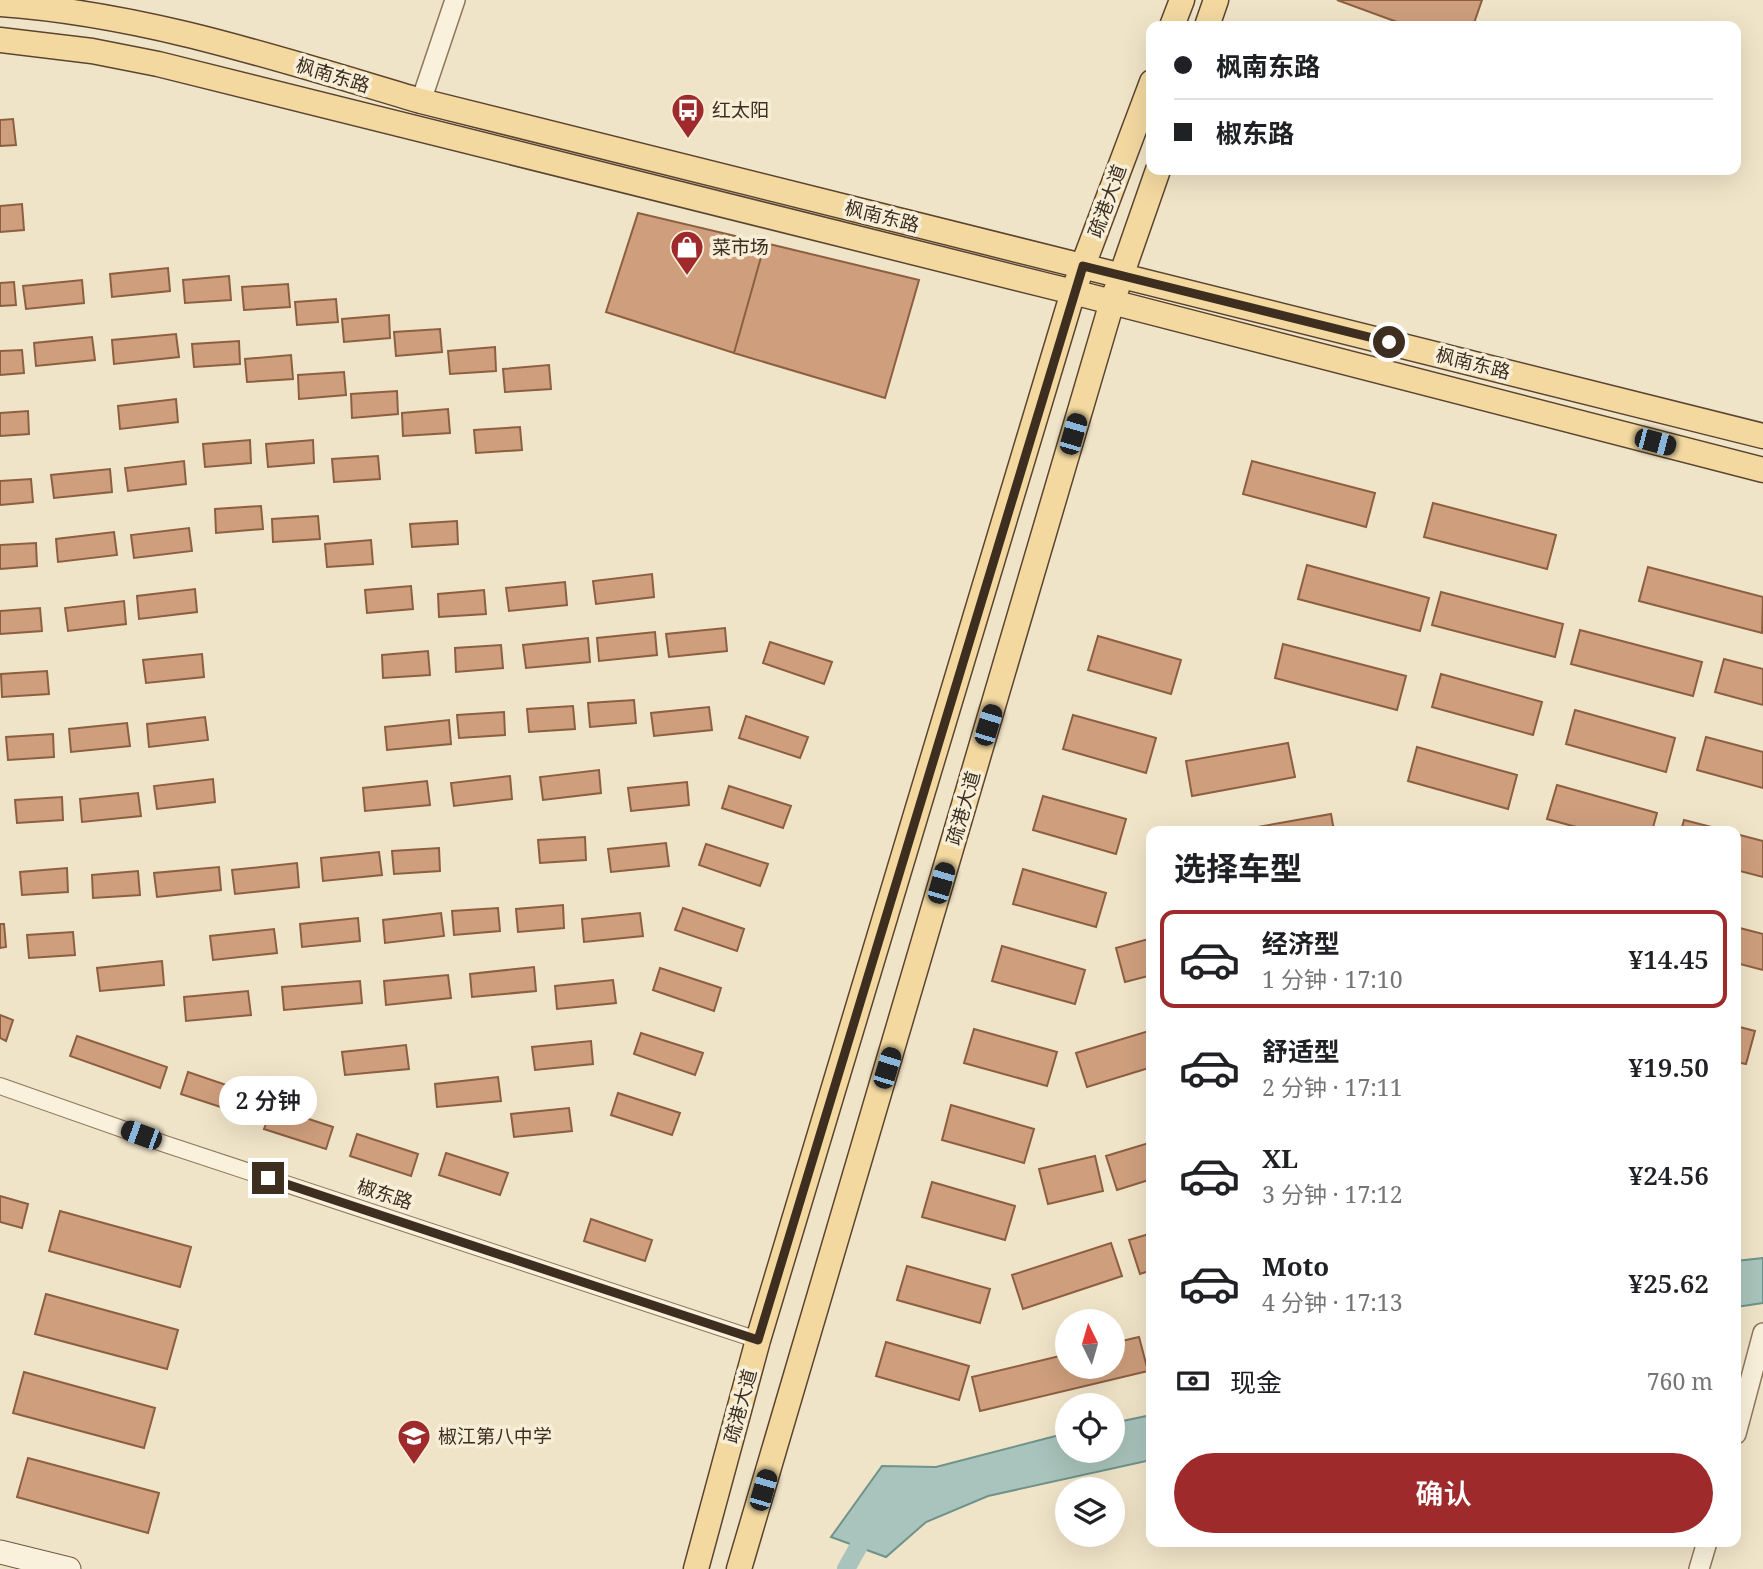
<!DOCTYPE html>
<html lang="zh">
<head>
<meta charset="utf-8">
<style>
  :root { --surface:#fff; --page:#f2f2f2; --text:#202124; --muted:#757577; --line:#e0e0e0; --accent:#9e2a2b }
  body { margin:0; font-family:"Noto Serif","Noto Sans SC",serif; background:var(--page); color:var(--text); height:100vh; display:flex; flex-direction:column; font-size:26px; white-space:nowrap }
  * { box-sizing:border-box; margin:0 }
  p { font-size:23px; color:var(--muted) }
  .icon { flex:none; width:38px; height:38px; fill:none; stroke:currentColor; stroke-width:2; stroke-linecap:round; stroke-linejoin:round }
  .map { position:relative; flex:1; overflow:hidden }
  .details { position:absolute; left:1146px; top:826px; width:595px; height:721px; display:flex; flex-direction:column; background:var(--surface); border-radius:14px; box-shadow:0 7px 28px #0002 }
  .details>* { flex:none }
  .banner { position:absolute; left:1146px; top:21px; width:595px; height:154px; border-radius:14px; box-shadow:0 7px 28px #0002; display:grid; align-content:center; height:154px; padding:0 28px; background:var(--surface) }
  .needle { width:46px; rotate:355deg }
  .fabs { position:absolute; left:1055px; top:1309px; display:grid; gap:14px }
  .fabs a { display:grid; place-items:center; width:70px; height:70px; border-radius:50%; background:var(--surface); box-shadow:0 7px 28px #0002; font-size:35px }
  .end { position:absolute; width:32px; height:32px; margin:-16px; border:9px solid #3d2e20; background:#fff; box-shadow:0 0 0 4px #fff }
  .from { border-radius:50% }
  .bubble { position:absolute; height:49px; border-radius:24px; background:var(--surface); box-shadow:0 7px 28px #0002; font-size:23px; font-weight:600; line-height:49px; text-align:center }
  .car { position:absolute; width:21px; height:42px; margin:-21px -10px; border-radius:9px; box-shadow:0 0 5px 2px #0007; background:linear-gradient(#222 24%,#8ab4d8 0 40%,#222 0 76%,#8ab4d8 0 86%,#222 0) }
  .banner b { display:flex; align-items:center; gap:24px; height:66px; font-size:26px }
  .banner b+b { border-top:2px solid var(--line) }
  .banner i { width:18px; height:18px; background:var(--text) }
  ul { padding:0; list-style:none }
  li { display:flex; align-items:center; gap:21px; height:98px; margin:0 14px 10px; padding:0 14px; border:4px solid transparent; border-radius:14px }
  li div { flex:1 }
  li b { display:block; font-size:26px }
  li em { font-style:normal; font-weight:600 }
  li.active { border-color:var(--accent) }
  li>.icon { width:63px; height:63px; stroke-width:1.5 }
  h2 { padding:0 28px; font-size:32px; line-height:84px }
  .pay { display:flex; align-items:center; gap:18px; height:77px; padding:0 28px; font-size:26px }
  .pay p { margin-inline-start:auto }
  .primary-button { display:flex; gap:14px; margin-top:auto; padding:14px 28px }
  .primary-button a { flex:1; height:80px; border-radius:42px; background:var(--accent); color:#fff; font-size:28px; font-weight:600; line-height:80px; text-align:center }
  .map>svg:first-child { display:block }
</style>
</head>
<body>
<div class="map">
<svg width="1763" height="1569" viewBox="0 0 1763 1569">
  <rect width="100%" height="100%" fill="#f0e4c8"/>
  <path fill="#a9c4bc" stroke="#6f938a" stroke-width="2" d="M 1763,1258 L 1763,1303 L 1736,1307 L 1736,1261 Z
    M 1151,1415 L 1151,1460 L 988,1496 L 926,1522 L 886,1557 L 831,1537 L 882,1466 L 936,1467 L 1067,1433 L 1068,1451 L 1113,1451 L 1113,1423 Z"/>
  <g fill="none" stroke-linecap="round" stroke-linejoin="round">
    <path stroke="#a9c4bc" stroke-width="18" d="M 846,1569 L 869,1528"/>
  </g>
  <path fill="#cf9f7d" stroke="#8d5f41" stroke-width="2" d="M 1337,0 L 1482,0 L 1473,26 L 1408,26 Z
    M 13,119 L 16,145 L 0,146 L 0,120 Z
    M 22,204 L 24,230 L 0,232 L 0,206 Z
    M 638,213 L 765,243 L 734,353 L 606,312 Z
    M 765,243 L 919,280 L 885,398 L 734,353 Z
    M 168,268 L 170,291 L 112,297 L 110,274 Z
    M 229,276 L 231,300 L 185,303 L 183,280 Z
    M 82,280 L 84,303 L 26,309 L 23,286 Z
    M 14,282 L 16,305 L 0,306 L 0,283 Z
    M 288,284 L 290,307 L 244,310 L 242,287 Z
    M 336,299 L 338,322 L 297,325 L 295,302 Z
    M 389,315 L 390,338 L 344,342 L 342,319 Z
    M 440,329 L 442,352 L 396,356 L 394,332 Z
    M 176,334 L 179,357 L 114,364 L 112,340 Z
    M 92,337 L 95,360 L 36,366 L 34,343 Z
    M 239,341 L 240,364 L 194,367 L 192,344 Z
    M 495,347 L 496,371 L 450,374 L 448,351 Z
    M 22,350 L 24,373 L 0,375 L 0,351 Z
    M 291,355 L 293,379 L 247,382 L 245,359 Z
    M 549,365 L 551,389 L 505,392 L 503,369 Z
    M 344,372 L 346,395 L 299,399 L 298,375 Z
    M 397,391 L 398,414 L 352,418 L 351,394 Z
    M 176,399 L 178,422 L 120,429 L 118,406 Z
    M 448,409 L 450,433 L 403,436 L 402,413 Z
    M 28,411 L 29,434 L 0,436 L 0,413 Z
    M 520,427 L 522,450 L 476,453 L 474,430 Z
    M 250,440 L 251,463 L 205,467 L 203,444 Z
    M 313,440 L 314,463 L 268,467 L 266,444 Z
    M 378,456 L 380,479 L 334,482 L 332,459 Z
    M 184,461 L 186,484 L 128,491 L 125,468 Z
    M 1252,461 L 1375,493 L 1366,527 L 1243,494 Z
    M 110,469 L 112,492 L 54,498 L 51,475 Z
    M 31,479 L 33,502 L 0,505 L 0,481 Z
    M 1433,503 L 1556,535 L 1547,569 L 1424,537 Z
    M 261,506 L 263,529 L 216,533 L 215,509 Z
    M 318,516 L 320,539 L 273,542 L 272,519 Z
    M 457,521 L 458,544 L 412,547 L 410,524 Z
    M 189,528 L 192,551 L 134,558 L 131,535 Z
    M 114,532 L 117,555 L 58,562 L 56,539 Z
    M 371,540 L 373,564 L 327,567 L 325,544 Z
    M 36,543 L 37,566 L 0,569 L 0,545 Z
    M 1307,565 L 1429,598 L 1420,631 L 1298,599 Z
    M 1648,567 L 1763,597 L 1762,633 L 1639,601 Z
    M 652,574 L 654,597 L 596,604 L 593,581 Z
    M 565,582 L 567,605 L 509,611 L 506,588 Z
    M 411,586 L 413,609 L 367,613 L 365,590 Z
    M 195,589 L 197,612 L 139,619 L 137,596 Z
    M 484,590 L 486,614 L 439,617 L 438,594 Z
    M 1441,592 L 1563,624 L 1555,657 L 1432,625 Z
    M 124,601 L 126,624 L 68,631 L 65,608 Z
    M 40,608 L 42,631 L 0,634 L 0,611 Z
    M 725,628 L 727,651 L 669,657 L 666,634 Z
    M 1580,630 L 1702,662 L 1693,696 L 1571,664 Z
    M 655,632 L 657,655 L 599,661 L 597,638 Z
    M 1098,636 L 1181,660 L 1171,694 L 1088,670 Z
    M 588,638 L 590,662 L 526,668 L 523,645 Z
    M 770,642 L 832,662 L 824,684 L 763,663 Z
    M 1283,644 L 1406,676 L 1397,710 L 1275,678 Z
    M 501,645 L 503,668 L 456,672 L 455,648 Z
    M 428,651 L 430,675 L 383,678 L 382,655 Z
    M 202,654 L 204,677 L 146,683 L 143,660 Z
    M 1724,659 L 1763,669 L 1763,705 L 1715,692 Z
    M 47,671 L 49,694 L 2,697 L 1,674 Z
    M 1441,674 L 1542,702 L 1533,735 L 1432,707 Z
    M 634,700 L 636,723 L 590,727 L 588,703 Z
    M 573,706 L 575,729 L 529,732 L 527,709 Z
    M 709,707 L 712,730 L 654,736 L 651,713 Z
    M 1575,710 L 1675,738 L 1666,772 L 1566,744 Z
    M 504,712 L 505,735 L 459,738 L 457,715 Z
    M 1073,715 L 1156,738 L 1146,773 L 1063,749 Z
    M 746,716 L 808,737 L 800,758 L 739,738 Z
    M 205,717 L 208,740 L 149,747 L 147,724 Z
    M 449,720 L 451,744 L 387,750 L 385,727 Z
    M 127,723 L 130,746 L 71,752 L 69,729 Z
    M 53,734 L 54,757 L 8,760 L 6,737 Z
    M 1706,737 L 1763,752 L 1763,788 L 1697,770 Z
    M 1288,743 L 1295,777 L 1192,796 L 1186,761 Z
    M 1417,747 L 1517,775 L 1508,809 L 1408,781 Z
    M 599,770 L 601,793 L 543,800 L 540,777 Z
    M 510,776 L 512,799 L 454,806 L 451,783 Z
    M 213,779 L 215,802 L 157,809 L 154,786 Z
    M 427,781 L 430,805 L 365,811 L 363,788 Z
    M 687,782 L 689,805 L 631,811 L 628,788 Z
    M 1557,785 L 1657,813 L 1652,831 L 1591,831 L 1547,819 Z
    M 729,786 L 791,806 L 783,828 L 722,808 Z
    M 138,793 L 141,816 L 82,822 L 80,799 Z
    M 1043,796 L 1126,819 L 1116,854 L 1033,830 Z
    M 62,797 L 63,820 L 17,823 L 15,800 Z
    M 1331,814 L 1334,831 L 1235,831 Z
    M 1684,820 L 1727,831 L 1681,831 Z
    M 1736,834 L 1763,841 L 1763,877 L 1736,870 Z
    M 585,837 L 586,860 L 540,863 L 538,840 Z
    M 666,843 L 669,866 L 611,872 L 608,849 Z
    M 706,844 L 768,864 L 760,886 L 699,865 Z
    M 439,848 L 440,871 L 394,874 L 392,851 Z
    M 379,852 L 382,875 L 323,881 L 321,858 Z
    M 297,863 L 299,887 L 235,894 L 232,870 Z
    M 219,867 L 221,890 L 157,897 L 154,873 Z
    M 67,868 L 68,892 L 22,895 L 20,872 Z
    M 1023,869 L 1106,893 L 1096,927 L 1013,904 Z
    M 138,871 L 140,895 L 93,898 L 92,875 Z
    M 563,905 L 564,928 L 518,932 L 516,909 Z
    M 498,908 L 500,931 L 454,935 L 452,911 Z
    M 683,908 L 744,929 L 737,951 L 675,930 Z
    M 441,913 L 444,936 L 385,943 L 383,920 Z
    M 640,913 L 643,936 L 584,942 L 582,919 Z
    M 358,918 L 360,941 L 302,947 L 300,924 Z
    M 0,924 L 4,924 L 6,947 L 0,948 Z
    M 1736,927 L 1763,934 L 1763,970 L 1736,963 Z
    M 274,929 L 277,953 L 213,960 L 210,936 Z
    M 73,932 L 75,955 L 29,958 L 27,935 Z
    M 1152,938 L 1152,975 L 1125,982 L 1116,948 Z
    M 1002,946 L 1085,970 L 1075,1004 L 992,981 Z
    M 162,961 L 164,985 L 100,991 L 97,968 Z
    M 534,967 L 536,991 L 472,997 L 470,974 Z
    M 660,968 L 721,988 L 714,1011 L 653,990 Z
    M 448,975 L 451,998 L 386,1005 L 384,981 Z
    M 613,980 L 616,1003 L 557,1009 L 555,986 Z
    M 360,981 L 362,1003 L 284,1010 L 282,987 Z
    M 248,991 L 251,1015 L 186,1021 L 184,997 Z
    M 0,1015 L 13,1020 L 6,1041 L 0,1038 Z
    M 1736,1026 L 1755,1031 L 1746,1064 L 1736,1062 Z
    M 974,1029 L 1057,1052 L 1047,1086 L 964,1063 Z
    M 1152,1030 L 1152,1067 L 1087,1087 L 1076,1053 Z
    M 641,1033 L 703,1053 L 695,1075 L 634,1054 Z
    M 77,1036 L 167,1067 L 160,1088 L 70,1056 Z
    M 591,1041 L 593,1064 L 535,1070 L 532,1047 Z
    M 406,1045 L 409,1069 L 345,1075 L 342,1052 Z
    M 188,1072 L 250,1093 L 242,1114 L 181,1094 Z
    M 498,1077 L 501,1101 L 437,1107 L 435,1084 Z
    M 618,1093 L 680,1113 L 672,1135 L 611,1115 Z
    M 951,1105 L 1034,1129 L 1024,1163 L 942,1140 Z
    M 272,1107 L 333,1127 L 326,1149 L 264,1129 Z
    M 569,1108 L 572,1131 L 514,1137 L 511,1114 Z
    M 357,1134 L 418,1154 L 411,1176 L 350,1156 Z
    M 1152,1142 L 1152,1179 L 1117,1190 L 1106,1156 Z
    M 446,1153 L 508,1173 L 500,1195 L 439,1175 Z
    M 1095,1156 L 1103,1191 L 1048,1204 L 1039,1169 Z
    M 932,1182 L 1015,1206 L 1005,1240 L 922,1217 Z
    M 0,1196 L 28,1204 L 22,1228 L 0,1222 Z
    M 60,1211 L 191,1247 L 180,1287 L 49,1251 Z
    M 591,1219 L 652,1240 L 645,1261 L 584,1241 Z
    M 1152,1233 L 1152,1270 L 1140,1274 L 1129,1240 Z
    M 1111,1243 L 1122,1276 L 1023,1309 L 1012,1275 Z
    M 907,1266 L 990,1289 L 980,1323 L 897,1300 Z
    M 46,1294 L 178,1330 L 167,1369 L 35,1334 Z
    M 1139,1337 L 1148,1371 L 980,1411 L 972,1377 L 1068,1354 L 1068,1367 L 1113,1367 L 1113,1343 Z
    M 886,1342 L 969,1366 L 959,1400 L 876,1376 Z
    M 24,1372 L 155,1408 L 144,1448 L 13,1413 Z
    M 28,1458 L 159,1493 L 148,1533 L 17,1497 Z"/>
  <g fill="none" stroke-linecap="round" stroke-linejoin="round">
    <defs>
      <path id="minor" d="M 0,1086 L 165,1144 L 758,1340"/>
      <path id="tertiary" d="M 421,101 L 455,0
        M 1736,1434 L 1763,1333
        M 1699,1569 L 1707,1542"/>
      <path id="secondary" d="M 0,1552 L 69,1569"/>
      <path id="primary" d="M 0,4 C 145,14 282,60 421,101 L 1763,436
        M 1172,26 L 1182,0
        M 1207,26 L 1216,0
        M 0,40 L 92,51 L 158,64 L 1073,292 L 1763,470
        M 696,1569 L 758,1340 L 1073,292 L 1152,82
        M 739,1569 L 1112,302 L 1158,170"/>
    </defs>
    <use href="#minor" stroke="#8d765c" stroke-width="18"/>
    <use href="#tertiary" stroke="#8d765c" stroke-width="22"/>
    <use href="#secondary" stroke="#6f573f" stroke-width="25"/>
    <use href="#primary" stroke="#5b4430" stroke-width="27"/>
    <use href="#minor" stroke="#faf1dc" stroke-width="16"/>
    <use href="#tertiary" stroke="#faf1dc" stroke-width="19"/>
    <use href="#secondary" stroke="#faf1dc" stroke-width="23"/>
    <use href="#primary" stroke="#f3d9a0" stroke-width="24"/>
  </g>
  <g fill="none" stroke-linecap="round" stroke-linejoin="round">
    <path stroke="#3d2e20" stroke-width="9" d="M 268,1178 L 758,1340 L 1083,266 L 1389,342"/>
  </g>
  <defs>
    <symbol id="bus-pin" viewBox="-11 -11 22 30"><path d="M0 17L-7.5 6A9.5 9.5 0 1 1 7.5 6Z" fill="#9e2a2b" stroke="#f7eed8"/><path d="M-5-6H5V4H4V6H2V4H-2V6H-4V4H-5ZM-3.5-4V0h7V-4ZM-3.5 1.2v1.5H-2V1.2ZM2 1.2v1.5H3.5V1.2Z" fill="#fff"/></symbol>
    <symbol id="shop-pin" viewBox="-11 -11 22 30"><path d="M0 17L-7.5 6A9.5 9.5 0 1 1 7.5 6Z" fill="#9e2a2b" stroke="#f7eed8"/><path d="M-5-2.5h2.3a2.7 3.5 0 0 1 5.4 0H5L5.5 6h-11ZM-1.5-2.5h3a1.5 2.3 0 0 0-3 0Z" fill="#fff"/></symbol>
    <symbol id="school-pin" viewBox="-11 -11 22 30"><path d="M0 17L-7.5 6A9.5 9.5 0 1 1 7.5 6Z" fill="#9e2a2b" stroke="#f7eed8"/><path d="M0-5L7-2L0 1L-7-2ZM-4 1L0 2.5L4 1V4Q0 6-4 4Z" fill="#fff"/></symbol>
  </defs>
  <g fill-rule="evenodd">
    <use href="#bus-pin" x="669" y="91" width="38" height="52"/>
    <use href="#shop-pin" x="668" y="228" width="38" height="52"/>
    <use href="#school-pin" x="395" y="1417" width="38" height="52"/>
  </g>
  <g text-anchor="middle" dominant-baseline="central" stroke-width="7" stroke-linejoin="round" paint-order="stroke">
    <g font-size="19" fill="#3d2e20" stroke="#f7eed8">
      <text transform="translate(333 75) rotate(17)">枫南东路</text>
      <text transform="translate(1107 201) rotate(-70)">疏港大道</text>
      <text transform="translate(882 216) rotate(14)">枫南东路</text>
      <text transform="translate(1473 363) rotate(14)">枫南东路</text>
      <text transform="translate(963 808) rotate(-74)">疏港大道</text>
      <text transform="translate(385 1194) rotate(18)">椒东路</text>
      <text transform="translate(740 1406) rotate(-75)">疏港大道</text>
    </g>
    <g font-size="19" fill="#3d2e20" stroke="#f7eed8" text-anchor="start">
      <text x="712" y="110">红太阳</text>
      <text x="712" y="247">菜市场</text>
      <text x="438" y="1436">椒江第八中学</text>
    </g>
  </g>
</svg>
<div class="fabs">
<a><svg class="needle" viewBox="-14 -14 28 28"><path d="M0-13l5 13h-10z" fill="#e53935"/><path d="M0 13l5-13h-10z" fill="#757577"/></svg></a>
<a><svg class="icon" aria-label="locate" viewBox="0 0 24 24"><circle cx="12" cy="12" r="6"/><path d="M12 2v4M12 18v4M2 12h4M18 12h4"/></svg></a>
<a><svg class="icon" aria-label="layers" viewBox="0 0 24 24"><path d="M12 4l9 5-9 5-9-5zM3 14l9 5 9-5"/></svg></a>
</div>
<i class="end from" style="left:1389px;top:342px"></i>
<i class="end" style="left:268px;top:1178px"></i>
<div class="bubble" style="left:219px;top:1076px;width:98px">2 分钟</div>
<i class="car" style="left:1073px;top:434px;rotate:16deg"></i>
<i class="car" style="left:1655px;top:442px;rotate:105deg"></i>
<i class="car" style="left:988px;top:725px;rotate:17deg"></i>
<i class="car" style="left:941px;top:883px;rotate:16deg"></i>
<i class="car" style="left:887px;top:1068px;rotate:17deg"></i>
<i class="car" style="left:141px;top:1135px;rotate:290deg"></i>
<i class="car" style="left:763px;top:1490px;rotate:16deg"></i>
<div class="banner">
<b><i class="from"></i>枫南东路</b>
<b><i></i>椒东路</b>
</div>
<section class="details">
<h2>选择车型</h2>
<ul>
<li class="active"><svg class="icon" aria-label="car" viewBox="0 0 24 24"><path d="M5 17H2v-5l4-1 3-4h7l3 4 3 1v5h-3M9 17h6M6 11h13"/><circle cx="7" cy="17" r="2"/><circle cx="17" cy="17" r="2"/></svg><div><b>经济型</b><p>1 分钟 · 17:10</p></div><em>¥14.45</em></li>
<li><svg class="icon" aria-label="car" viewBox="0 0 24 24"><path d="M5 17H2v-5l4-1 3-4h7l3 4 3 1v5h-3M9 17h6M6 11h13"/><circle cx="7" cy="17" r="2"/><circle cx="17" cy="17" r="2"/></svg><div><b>舒适型</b><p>2 分钟 · 17:11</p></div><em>¥19.50</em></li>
<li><svg class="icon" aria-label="car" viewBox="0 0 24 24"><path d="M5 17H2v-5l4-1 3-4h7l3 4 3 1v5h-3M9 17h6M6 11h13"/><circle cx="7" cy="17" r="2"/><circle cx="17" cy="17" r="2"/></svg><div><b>XL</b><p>3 分钟 · 17:12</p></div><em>¥24.56</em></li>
<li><svg class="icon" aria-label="car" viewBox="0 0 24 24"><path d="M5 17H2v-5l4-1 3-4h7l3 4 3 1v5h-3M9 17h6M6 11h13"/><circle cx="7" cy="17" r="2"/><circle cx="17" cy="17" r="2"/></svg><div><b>Moto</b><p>4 分钟 · 17:13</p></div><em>¥25.62</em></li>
</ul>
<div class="pay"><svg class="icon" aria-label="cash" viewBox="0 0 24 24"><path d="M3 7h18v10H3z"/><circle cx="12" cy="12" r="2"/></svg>现金<p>760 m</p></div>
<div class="primary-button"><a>确认</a></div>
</section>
</div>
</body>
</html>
